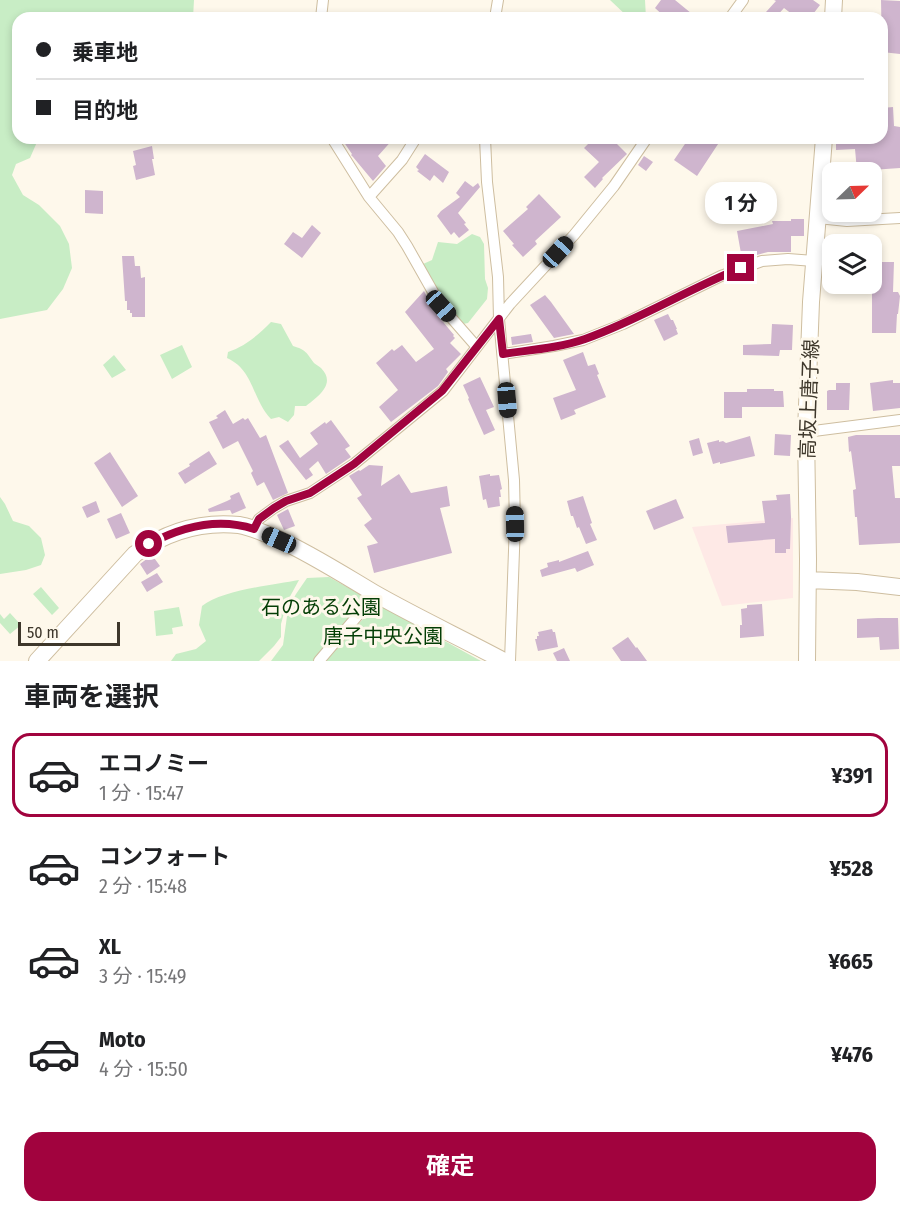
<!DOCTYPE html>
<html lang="ja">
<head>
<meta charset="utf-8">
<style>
  :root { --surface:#fff; --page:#f6f6f6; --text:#202124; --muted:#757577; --line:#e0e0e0; --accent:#a1033e }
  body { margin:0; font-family:"Fira Sans Condensed","Noto Sans JP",sans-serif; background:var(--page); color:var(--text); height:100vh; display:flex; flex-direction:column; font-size:22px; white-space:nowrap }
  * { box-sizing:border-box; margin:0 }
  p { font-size:20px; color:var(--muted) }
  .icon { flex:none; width:33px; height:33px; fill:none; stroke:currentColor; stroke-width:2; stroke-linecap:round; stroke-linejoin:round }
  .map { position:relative; height:661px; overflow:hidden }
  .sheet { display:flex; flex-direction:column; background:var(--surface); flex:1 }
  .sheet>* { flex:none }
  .banner { position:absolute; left:12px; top:12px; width:876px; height:132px; border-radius:18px; box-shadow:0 3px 9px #0003; display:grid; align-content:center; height:132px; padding:0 24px; background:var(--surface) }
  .needle { width:39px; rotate:67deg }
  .buttons { position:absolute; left:822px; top:162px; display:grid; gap:12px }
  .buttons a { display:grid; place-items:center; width:60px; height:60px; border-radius:12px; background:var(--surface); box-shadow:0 3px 9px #0003; font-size:30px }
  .scale { position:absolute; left:18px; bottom:15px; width:102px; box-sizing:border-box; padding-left:6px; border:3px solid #3e372b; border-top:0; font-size:16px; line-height:21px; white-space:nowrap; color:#3e372b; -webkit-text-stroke:4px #fef8eb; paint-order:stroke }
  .end { position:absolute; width:27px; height:27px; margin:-14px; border:8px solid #a1033e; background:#fff; box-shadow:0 0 0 3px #fff }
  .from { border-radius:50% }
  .bubble { position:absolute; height:42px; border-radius:18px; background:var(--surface); box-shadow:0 3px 9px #0003; font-size:20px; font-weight:700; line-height:42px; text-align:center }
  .car { position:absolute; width:18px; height:36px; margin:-18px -9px; border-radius:8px; box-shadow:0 0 4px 2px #0007; background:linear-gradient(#222 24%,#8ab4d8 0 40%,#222 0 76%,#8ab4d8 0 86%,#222 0) }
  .banner b { display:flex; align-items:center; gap:21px; height:57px; font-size:22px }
  .banner b+b { border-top:2px solid var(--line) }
  .banner i { width:15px; height:15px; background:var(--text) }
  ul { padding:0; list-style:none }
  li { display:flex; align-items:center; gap:18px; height:84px; margin:0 12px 9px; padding:0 12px; border:3px solid transparent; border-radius:18px }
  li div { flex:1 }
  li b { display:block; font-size:22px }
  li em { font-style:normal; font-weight:700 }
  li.active { border-color:var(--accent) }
  li>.icon { width:54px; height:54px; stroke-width:1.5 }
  h2 { padding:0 24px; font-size:27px; line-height:72px }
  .button { display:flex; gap:12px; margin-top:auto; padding:12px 24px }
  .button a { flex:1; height:69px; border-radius:18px; background:var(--accent); color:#fff; font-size:24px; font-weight:700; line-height:69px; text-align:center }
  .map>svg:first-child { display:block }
</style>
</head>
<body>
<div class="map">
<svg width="900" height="661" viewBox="0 0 900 661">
  <rect width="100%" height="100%" fill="#fef8eb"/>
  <path fill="#fee9e6" d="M 793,518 L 793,598 L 722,606 L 692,527 Z"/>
  <path fill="#c8edc5" d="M 0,0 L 194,0 L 193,18 L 18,18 L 18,138 L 54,138 L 53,139 L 37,142 L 30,158 L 16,164 L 12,175 L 23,195 L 39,205 L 60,226 L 69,244 L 72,268 L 63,289 L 47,310 L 0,319 Z
    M 610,0 L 645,0 L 646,18 L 629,18 Z
    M 472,234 L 480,237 L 484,244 L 485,279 L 488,288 L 487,299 L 468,323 L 463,324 L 444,306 L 423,264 L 432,260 L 438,242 L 457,244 Z
    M 271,322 L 281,324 L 293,346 C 306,350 306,352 314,363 C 316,365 319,366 321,368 C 337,384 317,397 306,406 L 295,406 L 294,415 L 288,422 L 279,417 L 271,419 C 252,399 254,370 227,358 L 228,352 C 246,346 258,335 271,322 Z
    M 182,345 L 192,367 L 172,379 L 160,355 Z
    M 114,355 L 126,370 L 112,378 L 103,365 Z
    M 0,497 L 5,504 L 13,521 L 29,526 L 41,538 L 45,555 L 41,565 L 26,570 L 0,574 Z
    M 329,577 L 363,596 L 365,602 L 314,661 L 271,661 L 283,645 L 288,609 L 296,594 L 307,578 Z
    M 299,580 L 287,602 L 281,624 L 281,637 L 274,646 L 259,661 L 171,661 L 176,654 L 196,649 L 206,641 L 199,625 L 202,606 C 222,590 273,585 299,580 Z
    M 41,587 L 59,608 L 52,615 L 33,594 Z
    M 179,607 L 183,626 L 172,628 L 173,634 L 156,636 L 154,611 Z
    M 383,607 L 481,661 L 325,661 L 337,646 L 372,610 Z
    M 10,613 L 21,625 L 10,634 L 0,623 L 0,614 L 4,619 Z"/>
  <path fill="#cfb5ce" d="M 661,0 L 675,0 L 697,18 L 666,18 L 655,8 Z
    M 774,0 L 813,0 L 820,5 L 810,18 L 797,18 L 784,8 L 775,18 L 773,18 L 766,12 L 776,1 Z
    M 881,0 L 900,1 L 900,54 L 882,52 Z
    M 893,107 L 894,126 L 900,127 L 900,168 L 857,171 L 855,149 L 836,150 L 836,138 L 882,138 L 882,108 Z
    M 341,138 L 394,138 L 378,156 L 386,166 L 373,181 L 353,157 L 351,155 L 352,154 Z
    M 594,138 L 611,138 L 627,154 L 602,178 L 603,179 L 595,188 L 584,177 L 599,162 L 584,148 Z
    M 689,138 L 722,138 L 697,176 L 674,160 Z
    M 152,146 L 154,159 L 152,159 L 155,175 L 136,180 L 133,166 L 136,165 L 133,151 Z
    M 425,154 L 449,172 L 443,183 L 434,175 L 430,181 L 417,171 L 419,170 L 416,167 Z
    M 644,156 L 653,162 L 646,171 L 638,165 Z
    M 465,181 L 473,187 L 478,183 L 480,187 L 458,213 L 466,223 L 464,224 L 469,230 L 459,238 L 454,232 L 451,235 L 437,216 L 441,211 L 460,197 L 456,193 Z
    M 85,190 L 103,191 L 103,214 L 85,213 Z
    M 872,191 L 882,192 L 881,212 L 872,212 Z
    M 539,194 L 561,217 L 535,241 L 537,244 L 523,257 L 512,245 L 514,244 L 503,231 L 528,209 L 526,207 Z
    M 791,219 L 804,219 L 804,236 L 791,236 L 791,252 L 768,252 L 742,259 L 737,231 L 773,224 L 772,221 L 791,221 Z
    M 312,225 L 321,233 L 302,258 L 284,244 L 293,232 L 302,238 Z
    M 122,256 L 134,256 L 135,266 L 140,266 L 141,278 L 145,277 L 145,317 L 132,317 L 132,313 L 130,313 L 130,310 L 127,310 L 127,301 L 125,301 Z
    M 873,262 L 894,262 L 893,292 L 898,292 L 900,296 L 898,314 L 897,314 L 896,333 L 872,333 L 872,289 L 873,289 Z
    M 424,291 L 430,303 L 429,305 L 454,335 L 453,336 L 455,338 L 450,343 L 461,354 L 446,369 L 448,372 L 438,386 L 391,422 L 379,407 L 398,390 L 376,363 L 392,349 L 394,351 L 402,345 L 416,362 L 434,349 L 405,312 Z
    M 545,295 L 551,302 L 574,334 L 554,338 L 530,305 Z
    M 668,314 L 671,320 L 673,320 L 677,329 L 676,329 L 678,334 L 664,341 L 654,320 Z
    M 772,324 L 793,325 L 792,350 L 780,350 L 779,356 L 743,355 L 743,345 L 771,344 Z
    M 531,334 L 533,342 L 512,345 L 511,337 Z
    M 583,352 L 588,366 L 595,364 L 599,374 L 597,375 L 606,397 L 574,410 L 576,414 L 561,420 L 553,398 L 576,390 L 563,360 Z
    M 480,377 L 494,407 L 486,410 L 495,430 L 484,435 L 468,399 L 469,398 L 463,385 Z
    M 893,380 L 893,383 L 900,383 L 900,408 L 873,411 L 870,383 Z
    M 836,383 L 850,383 L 849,410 L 827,410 L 827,391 L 829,390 L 836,390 Z
    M 747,389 L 774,389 L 774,391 L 783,391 L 784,407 L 742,407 L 742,418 L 724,418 L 724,392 L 747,392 Z
    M 225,410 L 233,424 L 243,418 L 245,420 L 248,418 L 260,438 L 266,435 L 288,493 L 273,500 L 264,482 L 257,486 L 251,473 L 253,471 L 238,441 L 223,449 L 209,422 L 218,418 L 216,416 Z
    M 331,420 L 350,446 L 345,449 L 351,457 L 326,474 L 318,461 L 309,469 L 313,475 L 306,480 L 279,446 L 288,440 L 300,458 L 318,444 L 310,433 L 325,422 L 326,424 Z
    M 775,434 L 791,435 L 790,456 L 774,455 Z
    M 856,435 L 900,435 L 900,466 L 892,466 L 895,498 L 900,498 L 900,543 L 859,545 L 857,517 L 855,517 L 853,490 L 856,489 L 851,451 L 849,452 L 848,437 Z
    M 750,436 L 755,456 L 720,464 L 720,462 L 713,464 L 707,443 L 719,440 L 719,442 L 723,441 L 726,443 Z
    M 699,438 L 703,453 L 693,456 L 689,441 Z
    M 209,451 L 217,464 L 185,484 L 178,473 L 190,466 L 189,464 Z
    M 110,452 L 138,496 L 122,507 L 94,463 Z
    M 369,465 L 383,466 L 381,486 L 399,474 L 411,493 L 447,486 L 450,506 L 440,508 L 452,553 L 374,573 L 367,546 L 378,543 L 364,525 L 372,519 L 357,498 L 362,495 L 349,476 L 359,470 L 360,471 Z
    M 490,474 L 490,476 L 499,475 L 502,489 L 500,490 L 501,497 L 499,497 L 500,506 L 488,508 L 486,499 L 483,500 L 479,476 Z
    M 239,492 L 246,508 L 232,514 L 230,510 L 209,512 L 208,509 L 227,501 L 231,499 L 230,496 Z
    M 790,494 L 791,517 L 790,549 L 786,549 L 786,553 L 775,553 L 775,539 L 728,543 L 726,526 L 765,523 L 762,501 L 777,500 L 776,495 Z
    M 583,496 L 592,523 L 590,524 L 597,540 L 586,544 L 579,527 L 577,528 L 573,516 L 571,516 L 567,501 Z
    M 676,499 L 684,518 L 654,530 L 646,511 Z
    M 96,501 L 100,512 L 87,518 L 82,507 Z
    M 288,509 L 295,526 L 284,530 L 277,515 Z
    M 121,513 L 130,533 L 116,539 L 107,519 Z
    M 588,551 L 594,565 L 577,572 L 575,568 L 542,577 L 540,570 L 548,567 L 547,563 L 559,560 L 559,562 Z
    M 152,555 L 160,566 L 147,575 L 140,564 Z
    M 157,573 L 163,582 L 147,592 L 141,582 Z
    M 762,604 L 764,636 L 740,638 L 740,625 L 742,625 L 741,609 L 747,608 L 747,605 Z
    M 878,618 L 898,618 L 899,649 L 880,650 L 879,637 L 857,638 L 857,619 Z
    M 552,629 L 553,632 L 555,632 L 558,647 L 538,651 L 535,639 L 537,639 L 537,636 L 539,636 L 538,632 Z
    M 628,637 L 636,648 L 637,647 L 647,661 L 621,661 L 612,648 Z
    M 564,648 L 570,661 L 557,661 L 553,653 Z"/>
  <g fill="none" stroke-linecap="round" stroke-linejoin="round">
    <defs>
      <path id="street" d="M 321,18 L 323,0
        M 495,18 L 498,0
        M 730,18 L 743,0
        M 332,138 L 369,197
        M 416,138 L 402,160 L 369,197 L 398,232 L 407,246 L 441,306 L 476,346
        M 485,138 L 487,182 L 498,277 L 499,319 L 514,480 L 515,523 L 510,661
        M 818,218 L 847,221 L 900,218
        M 503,354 L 554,346 L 583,340 L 623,324 L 721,276 L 762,261 L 788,259 L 814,261
        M 806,432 L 900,420
        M 253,529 L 259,519 L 274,508 L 286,501 L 310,493 L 354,464 L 443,391 L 510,304 L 574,235 L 614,186 L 647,138
        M 319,661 L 376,594"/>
      <path id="secondary" d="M 833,18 L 834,0
        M 808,580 L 857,582 L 900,587
        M 37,661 L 135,554 C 166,532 201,521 239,525 C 252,527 266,534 278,539 C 311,554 342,574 374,593 C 416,617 461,638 504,661
        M 807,661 L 808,559 L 806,432 L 811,302 L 824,138"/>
    </defs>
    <use href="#street" stroke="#cebea0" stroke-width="12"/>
    <use href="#secondary" stroke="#cebea0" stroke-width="18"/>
    <use href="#street" stroke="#fff" stroke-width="10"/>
    <use href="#secondary" stroke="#fff" stroke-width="16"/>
  </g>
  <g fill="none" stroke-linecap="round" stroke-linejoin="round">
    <path stroke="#a1033e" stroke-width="8" d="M 149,544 C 181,527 218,517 254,529 L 259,519 L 274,508 L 286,501 L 310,493 L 354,464 L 442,391 L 499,319 L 503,354 C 530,350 559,348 585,339 C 639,320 688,289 741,268"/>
  </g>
  <g text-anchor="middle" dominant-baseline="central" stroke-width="6" stroke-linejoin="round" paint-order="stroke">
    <g font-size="20" fill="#3e372b" stroke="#fef8eb">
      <text transform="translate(809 399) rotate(-88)">高坂上唐子線</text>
    </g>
    <g font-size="20" fill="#033e05" stroke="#fef8eb">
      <text x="321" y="607">石のある公園</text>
      <text x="383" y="636">唐子中央公園</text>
    </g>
  </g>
</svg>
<div class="buttons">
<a><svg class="needle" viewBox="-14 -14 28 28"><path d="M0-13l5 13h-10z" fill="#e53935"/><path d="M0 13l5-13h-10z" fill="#757577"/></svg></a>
<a><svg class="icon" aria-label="layers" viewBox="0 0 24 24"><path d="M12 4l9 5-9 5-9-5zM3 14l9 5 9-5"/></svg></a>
</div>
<div class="scale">50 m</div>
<i class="end from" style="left:149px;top:544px"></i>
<i class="end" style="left:741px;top:268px"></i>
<div class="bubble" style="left:705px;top:182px;width:72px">1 分</div>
<i class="car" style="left:558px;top:252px;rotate:43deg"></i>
<i class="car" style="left:441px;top:306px;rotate:138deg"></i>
<i class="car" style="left:507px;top:400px;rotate:175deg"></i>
<i class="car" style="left:515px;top:524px;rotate:359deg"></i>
<i class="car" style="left:279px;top:540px;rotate:294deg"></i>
<div class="banner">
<b><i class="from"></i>乗車地</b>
<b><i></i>目的地</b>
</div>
</div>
<section class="sheet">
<h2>車両を選択</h2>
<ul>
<li class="active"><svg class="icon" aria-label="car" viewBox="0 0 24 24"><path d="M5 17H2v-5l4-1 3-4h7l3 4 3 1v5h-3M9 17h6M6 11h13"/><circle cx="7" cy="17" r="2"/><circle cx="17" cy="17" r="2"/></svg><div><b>エコノミー</b><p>1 分 · 15:47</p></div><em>¥391</em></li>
<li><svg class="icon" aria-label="car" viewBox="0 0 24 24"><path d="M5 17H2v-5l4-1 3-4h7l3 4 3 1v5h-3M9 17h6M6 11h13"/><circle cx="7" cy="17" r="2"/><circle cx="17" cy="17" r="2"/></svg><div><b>コンフォート</b><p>2 分 · 15:48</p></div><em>¥528</em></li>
<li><svg class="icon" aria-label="car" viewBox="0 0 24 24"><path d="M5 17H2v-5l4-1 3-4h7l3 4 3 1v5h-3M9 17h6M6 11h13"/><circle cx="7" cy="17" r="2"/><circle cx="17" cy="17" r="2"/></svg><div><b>XL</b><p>3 分 · 15:49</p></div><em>¥665</em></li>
<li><svg class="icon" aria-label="car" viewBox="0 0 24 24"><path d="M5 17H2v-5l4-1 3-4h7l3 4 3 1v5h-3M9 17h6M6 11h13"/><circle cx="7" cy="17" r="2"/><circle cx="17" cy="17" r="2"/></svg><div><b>Moto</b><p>4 分 · 15:50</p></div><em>¥476</em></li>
</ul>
<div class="button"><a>確定</a></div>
</section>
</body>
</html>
